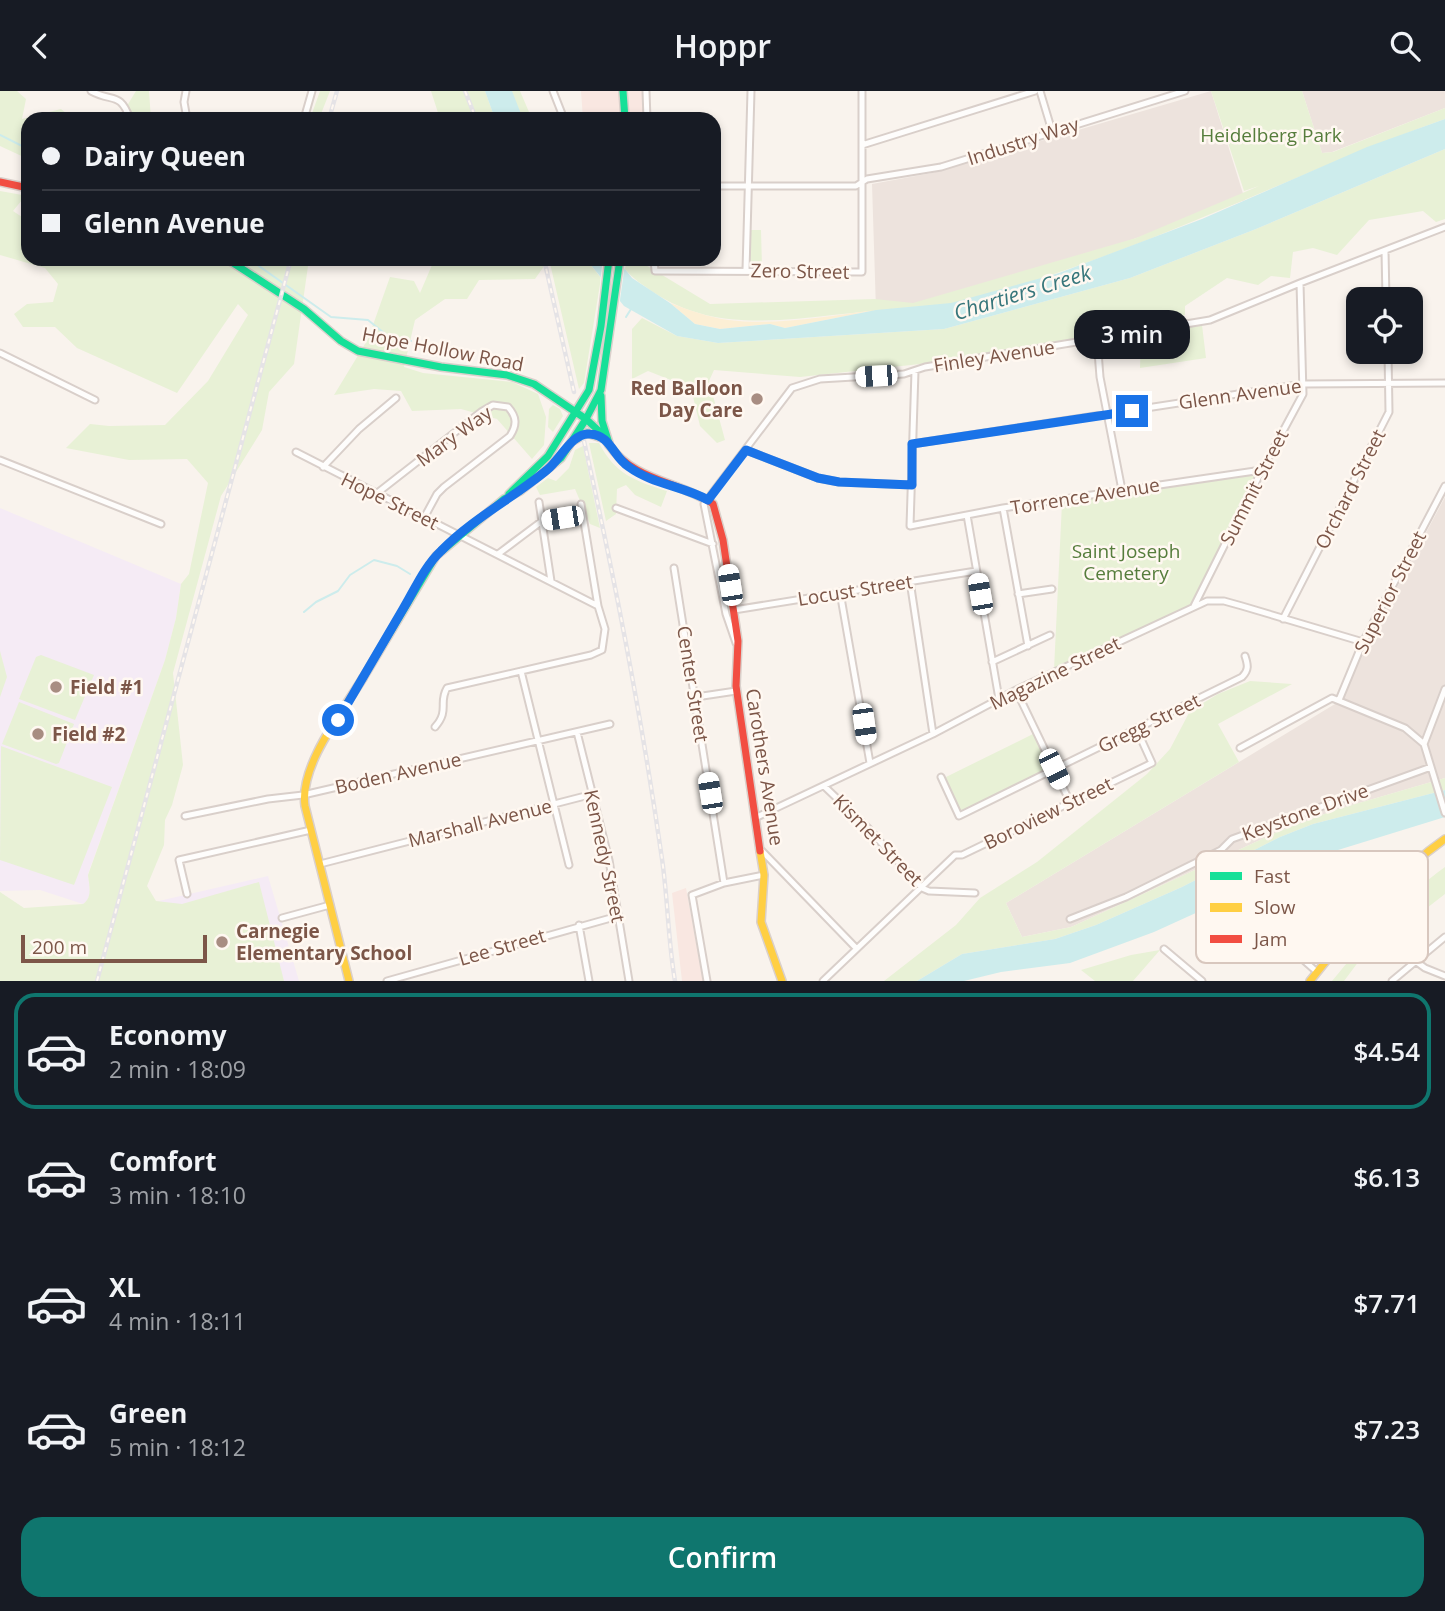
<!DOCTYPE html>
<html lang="en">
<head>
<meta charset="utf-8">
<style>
  :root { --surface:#171b24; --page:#20242c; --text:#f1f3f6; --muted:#9ea1a6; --line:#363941; --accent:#0f766e }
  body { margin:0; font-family:"Open Sans",sans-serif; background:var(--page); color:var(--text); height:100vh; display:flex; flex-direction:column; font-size:26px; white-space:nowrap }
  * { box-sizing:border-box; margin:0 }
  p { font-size:23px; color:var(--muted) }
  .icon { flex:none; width:38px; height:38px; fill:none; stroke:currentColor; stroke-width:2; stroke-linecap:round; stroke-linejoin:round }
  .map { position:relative; height:890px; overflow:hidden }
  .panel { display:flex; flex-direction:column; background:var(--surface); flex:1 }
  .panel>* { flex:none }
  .hud { position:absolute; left:21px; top:21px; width:700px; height:154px; border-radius:21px; box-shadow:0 4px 10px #0003; display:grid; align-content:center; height:154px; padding:0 21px; background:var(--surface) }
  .controls { position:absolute; left:1346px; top:196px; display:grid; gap:14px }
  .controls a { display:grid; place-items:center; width:77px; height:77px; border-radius:14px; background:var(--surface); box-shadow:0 4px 10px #0003; font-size:35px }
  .scale { position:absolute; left:21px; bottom:18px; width:186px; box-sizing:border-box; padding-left:7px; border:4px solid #7c5648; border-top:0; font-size:19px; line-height:24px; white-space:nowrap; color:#7c5648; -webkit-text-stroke:5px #fff8f1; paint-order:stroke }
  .end { position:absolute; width:32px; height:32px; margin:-16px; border:9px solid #1a73e8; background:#fff; box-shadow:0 0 0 4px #fff }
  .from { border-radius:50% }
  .bubble { position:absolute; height:49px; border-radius:21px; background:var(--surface); box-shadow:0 4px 10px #0003; font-size:23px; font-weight:600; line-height:49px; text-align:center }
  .car { position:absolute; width:21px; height:42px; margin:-21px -10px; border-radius:9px; box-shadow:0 0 5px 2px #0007; background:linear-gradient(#fff 24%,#345 0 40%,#fff 0 76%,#345 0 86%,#fff 0) }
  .hud b { display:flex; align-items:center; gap:24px; height:66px; font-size:26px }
  .hud b+b { border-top:2px solid var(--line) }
  .hud i { width:18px; height:18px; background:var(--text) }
  ul { padding:12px 0 0; list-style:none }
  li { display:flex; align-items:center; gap:21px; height:116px; margin:0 14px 10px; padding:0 7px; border:4px solid transparent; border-radius:21px }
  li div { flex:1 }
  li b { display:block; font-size:26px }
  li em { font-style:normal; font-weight:600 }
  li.selected { border-color:var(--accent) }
  li>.icon { width:63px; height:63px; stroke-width:1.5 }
  .action { display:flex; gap:14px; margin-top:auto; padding:14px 21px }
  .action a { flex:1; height:80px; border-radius:21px; background:var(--accent); color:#fff; font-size:28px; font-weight:600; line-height:80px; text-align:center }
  header { display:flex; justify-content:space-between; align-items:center; height:91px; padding:0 21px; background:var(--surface); font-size:32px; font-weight:600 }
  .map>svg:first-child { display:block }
</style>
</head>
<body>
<header><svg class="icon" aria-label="back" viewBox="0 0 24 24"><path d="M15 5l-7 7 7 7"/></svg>Hoppr<svg class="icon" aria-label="search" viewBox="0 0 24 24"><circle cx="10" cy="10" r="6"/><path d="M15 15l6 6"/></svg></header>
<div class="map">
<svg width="1445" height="890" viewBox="0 0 1445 890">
  <rect width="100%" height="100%" fill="#f9f3ed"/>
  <path fill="#f9e7e1" d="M 581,0 L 643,0 L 645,28 L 583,28 Z
    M 686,797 L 703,890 L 682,890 L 672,802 Z"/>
  <path fill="#ede3dd" d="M 1211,0 L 1245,109 L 951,212 L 876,219 L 872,93 L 932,82 Z
    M 1302,0 L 1445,0 L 1445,17 L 1332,61 L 1322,62 Z
    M 1445,406 L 1445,687 L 1335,719 L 1275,742 L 1071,836 L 1022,846 L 1006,812 L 1335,613 Z"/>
  <path fill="#f5ebf5" d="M 0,417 L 181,493 L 176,527 L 165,569 L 88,783 L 90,802 L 87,810 L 83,813 L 40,799 L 0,800 Z
    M 268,785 L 299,890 L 165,890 L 150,812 Z"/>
  <path fill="#e8f1d6" d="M 0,0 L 17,0 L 26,8 L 22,28 L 61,18 L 73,28 L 28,28 L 28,68 L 0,55 Z
    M 136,0 L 149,0 L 151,28 L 119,28 Z
    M 320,0 L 330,0 L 319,28 L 310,28 Z
    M 431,0 L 485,0 L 495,28 L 440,28 Z
    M 509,0 L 520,0 L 532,28 L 519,28 Z
    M 1211,0 L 1302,0 L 1322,62 L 1333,61 L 1445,17 L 1445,28 C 1280,87 1125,171 954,212 C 941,215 926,215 912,216 C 885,219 859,221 833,224 C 771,231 708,238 653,201 C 643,194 633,188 625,178 L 627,168 L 642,168 L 644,173 L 710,213 L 875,208 L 913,212 L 1136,147 L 1259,95 L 1244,100 Z
    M 1445,58 L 1445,128 L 1436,131 L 1423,120 L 1369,129 L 1337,164 L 1313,157 L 1293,161 L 1290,187 L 1271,185 L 1258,194 L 1227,187 L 1185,215 L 1185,224 L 1096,244 L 920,273 L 800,286 L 714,279 L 709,290 L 725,349 L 717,352 L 700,335 L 691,297 L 648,280 L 632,288 L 632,238 L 642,227 L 677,245 L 718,252 L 944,238 L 1130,187 L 1256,138 Z
    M 0,100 L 28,105 L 28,111 L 22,109 L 13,120 L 28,130 L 28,168 L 309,168 L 294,273 L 269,301 L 262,339 L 221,405 L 173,582 L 183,674 L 172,714 L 165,729 L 164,754 L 147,795 L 156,810 L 182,813 L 259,791 L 284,890 L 0,890 L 0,801 L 24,817 L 83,813 C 93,806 89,794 88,784 L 165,569 L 176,527 L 181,493 L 189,483 L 208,392 L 187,368 L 129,369 L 66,357 L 90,333 L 109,335 L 165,334 L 208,290 L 248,224 L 238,213 L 177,302 L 77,257 L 55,236 L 23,236 L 14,223 L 27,213 L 53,211 L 58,193 L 45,177 L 0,164 Z
    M 750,139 L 761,139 L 762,176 L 750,176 Z
    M 422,168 L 586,168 L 601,187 L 584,292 L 579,298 L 549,168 L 535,188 L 479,189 L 467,208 L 445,208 L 415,229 L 404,276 L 423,282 L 512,291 L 538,303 L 546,326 L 544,354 L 532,368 L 497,328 L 461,318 L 412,320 L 401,300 L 374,298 L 334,304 L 368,248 L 390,186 L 414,190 L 420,202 L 432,174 Z
    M 1202,234 L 1206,267 L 1140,277 L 1141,245 Z
    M 553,314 L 560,318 L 563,325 L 553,341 L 548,336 L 549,318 Z
    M 589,352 L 599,352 C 615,383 635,390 667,400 L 661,416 L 635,404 L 626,394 L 617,398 L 616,423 L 606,430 Z
    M 583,355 L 600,437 L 590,433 L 575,398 L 540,404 L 536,396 L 548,387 L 556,390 L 569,377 L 575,359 Z
    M 1257,383 L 1193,513 L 1054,579 L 1062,412 Z
    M 0,560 L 7,586 L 0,606 Z
    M 41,564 L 94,584 L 75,629 L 19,608 L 36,566 Z
    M 1250,590 L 1292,593 L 1218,633 L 1239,671 L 1006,812 L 1022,846 L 1071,836 L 1275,742 L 1335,719 L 1445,687 L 1445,699 L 1313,733 L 1280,746 L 1182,796 L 1096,834 L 1055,848 L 962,863 L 917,890 L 884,890 L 956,834 L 980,807 L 1037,771 L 1147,683 L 1170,658 L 1190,620 L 1218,603 Z
    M 19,611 L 74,633 L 59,672 L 56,673 L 2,653 Z
    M 1035,642 L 1051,677 L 960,721 L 944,687 Z
    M 1,655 L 112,696 L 74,794 L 0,769 Z
    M 1445,776 L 1445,803 L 1396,841 L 1371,854 L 1344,890 L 1332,890 C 1367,848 1401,808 1445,776 Z
    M 1160,859 L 1133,890 L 1095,890 L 1081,879 L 1131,864 Z"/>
  <path fill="#fcefd5" d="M 670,212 C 689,219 708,226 728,229 C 777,235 828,225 876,219 L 785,237 L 770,233 L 720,238 L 695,233 Z"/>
  <path fill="#cdecec" d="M 485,0 L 512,0 L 523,28 L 495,28 Z
    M 1445,28 L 1445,58 L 1256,138 L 1130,187 L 944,238 L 718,252 L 677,245 L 624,215 L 586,168 L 611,168 L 625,178 L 632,187 L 670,212 L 695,233 L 720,238 L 770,233 L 785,237 L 876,219 L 951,212 L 1059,182 L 1202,128 L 1367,56 Z
    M 1445,699 L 1445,726 L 1325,763 L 1154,841 L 1070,872 L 1001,881 L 964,890 L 917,890 L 962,863 L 1055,848 L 1096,834 L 1182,796 L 1280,746 L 1313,733 Z"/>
  <path fill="#f9f3ed" d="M 603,168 L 617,168 L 625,173 L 619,216 L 600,191 Z"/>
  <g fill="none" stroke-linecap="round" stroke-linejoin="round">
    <path stroke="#cdecec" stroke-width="2" d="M 0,44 L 28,58
      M 249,168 L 331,226 L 368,229 L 389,246 L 411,250
      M 626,226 L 631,218
      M 304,521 L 316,511 L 338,500 L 350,484 L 374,469 L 397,475 L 410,483"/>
    <defs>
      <path id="street" d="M 91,0 C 113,12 120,0 130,28
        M 186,0 L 184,11 L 187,28
        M 553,0 L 564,28
        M 646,0 L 647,28
        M 1040,0 L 1052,40
        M 304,28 L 312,0
        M 862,54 L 1035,0
        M 714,95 L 856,95 L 867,88 L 941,76 L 1185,0
        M 1385,160 L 1386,208
        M 654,168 L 655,180 L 862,181 L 862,0
        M 240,174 L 243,168
        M 746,179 L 751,0
        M 1097,248 L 1100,286 L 1122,399
        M 0,262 L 95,309
        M 915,280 L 910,435 L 1003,417 L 1262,379
        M 912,353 L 1303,293 L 1445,292
        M 746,359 L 818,387 L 839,391 L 912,394
        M 296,361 L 598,515
        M 0,369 L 161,433
        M 323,376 L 359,338 L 396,307
        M 376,403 L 481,321 L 493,314 L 508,316 C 517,326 517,334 510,345 L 444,396 L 437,403 L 424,427
        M 539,411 L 551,490
        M 616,417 L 713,453
        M 1003,417 L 1028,555
        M 967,424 L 999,608
        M 498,463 L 542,430 L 582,423
        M 674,477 L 724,792
        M 910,490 L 933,643
        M 840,501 L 870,672
        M 1018,503 L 1052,498
        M 1194,515 L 1262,379 L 1303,303 L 1300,192
        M 734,519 L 976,480
        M 1283,528 L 1389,321 L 1388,261
        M 736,552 L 726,523 L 704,413 L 792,297 L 820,288 L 904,283 L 925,276 L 1210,229 L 1300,192 L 1445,136
        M 992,571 L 1050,544
        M 521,580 L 569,774
        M 1445,598 L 1424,653 L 1445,722
        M 1016,599 L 1070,711
        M 696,606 L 736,600
        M 1339,609 L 1363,551 L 1445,395
        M 435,636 C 450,619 438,612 447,597 L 591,564 L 602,559 L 605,538 L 598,515 L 581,413
        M 577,641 L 609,769 L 629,890
        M 1240,657 L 1332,607 L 1405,637 L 1424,653
        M 941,686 L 959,725 L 1242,586 C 1249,579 1248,574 1245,565
        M 824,695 L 868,737 L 922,797 L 929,800 L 975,802
        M 185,725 L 268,708 L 303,704 L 610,633
        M 757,726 L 933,643 L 1016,599 L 1207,510 L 1224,510 L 1242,515 L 1363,551
        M 762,760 L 856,857
        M 320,773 L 593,703
        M 1294,789 L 1349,842
        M 187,803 L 179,769 L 311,739
        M 1249,821 L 1317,881
        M 282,827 L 330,814
        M 1070,828 L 1126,806 L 1221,759 L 1232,748 L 1431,676
        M 579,834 L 589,890
        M 1164,858 L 1202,890
        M 1414,869 L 1425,877 L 1445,885
        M 387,890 L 618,825
        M 707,890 L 692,804 L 724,792 L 764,784
        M 823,890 L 955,764 L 962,764 L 1152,672 L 1136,637
        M 1392,890 L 1445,846"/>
      <path id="fast" d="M 623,0 L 625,28
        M 227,168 L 304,218 L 341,250 L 358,260 L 441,276 L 507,284 L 534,293 L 586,328 L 600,341 L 609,354
        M 601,305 L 602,330 L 609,352
        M 573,350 L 587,342 L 605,348
        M 509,403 L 548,365 L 589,299 L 601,235 L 609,168
        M 363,587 L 436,465 L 504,408 L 520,400 L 561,367 L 586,328 L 601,299 L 620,168"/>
      <path id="slow" d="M 760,760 L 764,784 L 761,831 L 782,890
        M 349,890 L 305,715 C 299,675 342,621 363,587
        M 1310,890 C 1352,838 1390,786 1445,748"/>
      <path id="jam" d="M 0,91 L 28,97
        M 609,354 C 634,390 679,390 713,413 L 723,449 L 738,550 L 736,595 L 760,760"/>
    </defs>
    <use href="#street" stroke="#d9cfca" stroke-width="9"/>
    <use href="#fast" stroke="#dad0cb" stroke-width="10"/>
    <use href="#slow" stroke="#dad0cb" stroke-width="10"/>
    <use href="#jam" stroke="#dad0cb" stroke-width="10"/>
    <use href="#street" stroke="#fefdfc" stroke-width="5"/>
    <use href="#fast" stroke="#16e098" stroke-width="7"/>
    <use href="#slow" stroke="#ffcf43" stroke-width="7"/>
    <use href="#jam" stroke="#f24e42" stroke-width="7"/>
    <defs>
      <path id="rail" d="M 465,0 L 476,28
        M 329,28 L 337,0
        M 544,168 L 574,301
        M 584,350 C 615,489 642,628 662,768 C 668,809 668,850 675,890
        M 97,890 L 291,168"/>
    </defs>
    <use href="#rail" stroke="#e5e3e6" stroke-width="4.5"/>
    <use href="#rail" stroke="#fff8f1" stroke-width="2" stroke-dasharray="5" stroke-linecap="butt"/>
  </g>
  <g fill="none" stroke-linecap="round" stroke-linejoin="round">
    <path stroke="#1a73e8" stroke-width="9" d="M 338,629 C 360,592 381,555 403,518 C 415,498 424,476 441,460 C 472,428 513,407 547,379 C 560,369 572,341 590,343 C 611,344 613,366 629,376 C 652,393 683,395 708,409 L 746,359 L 818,387 L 839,391 L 912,394 L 912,353 L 1132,320"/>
  </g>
  <g fill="#a88d82" stroke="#fff8f1" stroke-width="2.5">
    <circle cx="757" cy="308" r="7"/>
    <circle cx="56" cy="596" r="7"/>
    <circle cx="38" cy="643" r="7"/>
    <circle cx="222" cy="851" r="7"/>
  </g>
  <g text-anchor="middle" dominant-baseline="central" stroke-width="5" stroke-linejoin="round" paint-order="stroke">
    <g font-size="19" fill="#567d3c" stroke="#fff8f1">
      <text x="1271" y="44">Heidelberg Park</text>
      <text x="1126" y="460">Saint Joseph<tspan x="1126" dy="22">Cemetery</tspan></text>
    </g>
    <g font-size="19" fill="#7c5648" stroke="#fff8f1">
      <text transform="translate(1023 50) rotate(-18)">Industry Way</text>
      <text transform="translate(800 180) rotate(1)">Zero Street</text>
      <text transform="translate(443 258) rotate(11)">Hope Hollow Road</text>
      <text transform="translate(994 265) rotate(-9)">Finley Avenue</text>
      <text transform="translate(1240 303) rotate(-8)">Glenn Avenue</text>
      <text transform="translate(454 345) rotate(-36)">Mary Way</text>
      <text transform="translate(1254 396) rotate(-63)">Summit Street</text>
      <text transform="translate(1350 398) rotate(-63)">Orchard Street</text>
      <text transform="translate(1085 405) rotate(-9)">Torrence Avenue</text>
      <text transform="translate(390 410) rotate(26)">Hope Street</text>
      <text transform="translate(855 499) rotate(-9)">Locust Street</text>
      <text transform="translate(1390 501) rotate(-63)">Superior Street</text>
      <text transform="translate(1055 582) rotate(-26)">Magazine Street</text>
      <text transform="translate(693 593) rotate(81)">Center Street</text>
      <text transform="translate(1149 632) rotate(-26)">Gregg Street</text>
      <text transform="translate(765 676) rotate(81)">Carothers Avenue</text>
      <text transform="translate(398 682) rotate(-13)">Boden Avenue</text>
      <text transform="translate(1305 721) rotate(-20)">Keystone Drive</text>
      <text transform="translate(1048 722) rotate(-26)">Boroview Street</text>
      <text transform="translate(480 732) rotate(-14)">Marshall Avenue</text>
      <text transform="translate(878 749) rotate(46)">Kismet Street</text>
      <text transform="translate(605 765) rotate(78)">Kennedy Street</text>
      <text transform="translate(502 856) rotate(-16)">Lee Street</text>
    </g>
    <g font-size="19" font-weight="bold" fill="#7c5648" stroke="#fff8f1" text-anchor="start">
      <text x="743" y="297" text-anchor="end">Red Balloon<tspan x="743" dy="22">Day Care</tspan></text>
      <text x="70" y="596">Field #1</text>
      <text x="52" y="643">Field #2</text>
      <text x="236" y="840">Carnegie<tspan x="236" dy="22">Elementary School</tspan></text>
    </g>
    <g font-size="21" font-style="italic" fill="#37767b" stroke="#fff8f1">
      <text transform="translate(1022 201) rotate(-17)">Chartiers Creek</text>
    </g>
  </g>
  <rect x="1196" y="760" width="232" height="112" rx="10" fill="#fff8f1" stroke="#d8c7be" stroke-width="2"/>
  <rect x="1210" y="781" width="32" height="8" fill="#16e098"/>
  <rect x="1210" y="812" width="32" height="9" fill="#ffcf43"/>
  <rect x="1210" y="844" width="32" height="8" fill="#f24e42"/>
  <g font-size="19" fill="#7c5648">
    <text x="1254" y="792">Fast</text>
    <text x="1254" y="823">Slow</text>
    <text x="1254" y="855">Jam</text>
  </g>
</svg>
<div class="controls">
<a><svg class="icon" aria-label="locate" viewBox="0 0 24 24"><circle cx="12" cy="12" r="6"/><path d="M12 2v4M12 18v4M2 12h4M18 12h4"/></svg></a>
</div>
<div class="scale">200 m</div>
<i class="end from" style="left:338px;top:629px"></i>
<i class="end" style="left:1132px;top:320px"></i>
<div class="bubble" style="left:1074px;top:219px;width:116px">3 min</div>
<i class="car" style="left:876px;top:285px;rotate:267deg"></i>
<i class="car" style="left:562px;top:427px;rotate:261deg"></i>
<i class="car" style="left:730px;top:494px;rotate:351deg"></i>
<i class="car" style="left:980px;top:503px;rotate:350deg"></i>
<i class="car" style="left:864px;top:633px;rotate:172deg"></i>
<i class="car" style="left:1054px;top:678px;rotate:154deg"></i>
<i class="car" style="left:710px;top:702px;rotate:351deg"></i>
<div class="hud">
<b><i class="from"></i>Dairy Queen</b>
<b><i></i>Glenn Avenue</b>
</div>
</div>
<section class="panel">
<ul>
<li class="selected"><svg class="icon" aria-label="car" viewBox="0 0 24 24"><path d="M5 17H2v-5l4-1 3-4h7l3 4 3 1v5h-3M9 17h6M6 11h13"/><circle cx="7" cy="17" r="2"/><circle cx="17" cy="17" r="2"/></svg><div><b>Economy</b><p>2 min · 18:09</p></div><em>$4.54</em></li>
<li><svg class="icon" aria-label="car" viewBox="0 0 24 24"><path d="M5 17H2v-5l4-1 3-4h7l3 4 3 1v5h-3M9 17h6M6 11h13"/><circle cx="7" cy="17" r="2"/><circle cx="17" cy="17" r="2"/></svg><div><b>Comfort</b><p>3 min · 18:10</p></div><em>$6.13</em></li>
<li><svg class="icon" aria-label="car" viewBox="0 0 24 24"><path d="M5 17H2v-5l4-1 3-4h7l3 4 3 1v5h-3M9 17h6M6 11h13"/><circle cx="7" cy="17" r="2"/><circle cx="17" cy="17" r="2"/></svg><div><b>XL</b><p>4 min · 18:11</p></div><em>$7.71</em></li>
<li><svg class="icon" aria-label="car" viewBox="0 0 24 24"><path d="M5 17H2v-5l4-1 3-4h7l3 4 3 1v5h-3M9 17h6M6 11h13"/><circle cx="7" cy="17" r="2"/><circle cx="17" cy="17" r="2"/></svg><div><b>Green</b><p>5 min · 18:12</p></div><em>$7.23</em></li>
</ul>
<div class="action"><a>Confirm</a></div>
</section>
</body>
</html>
